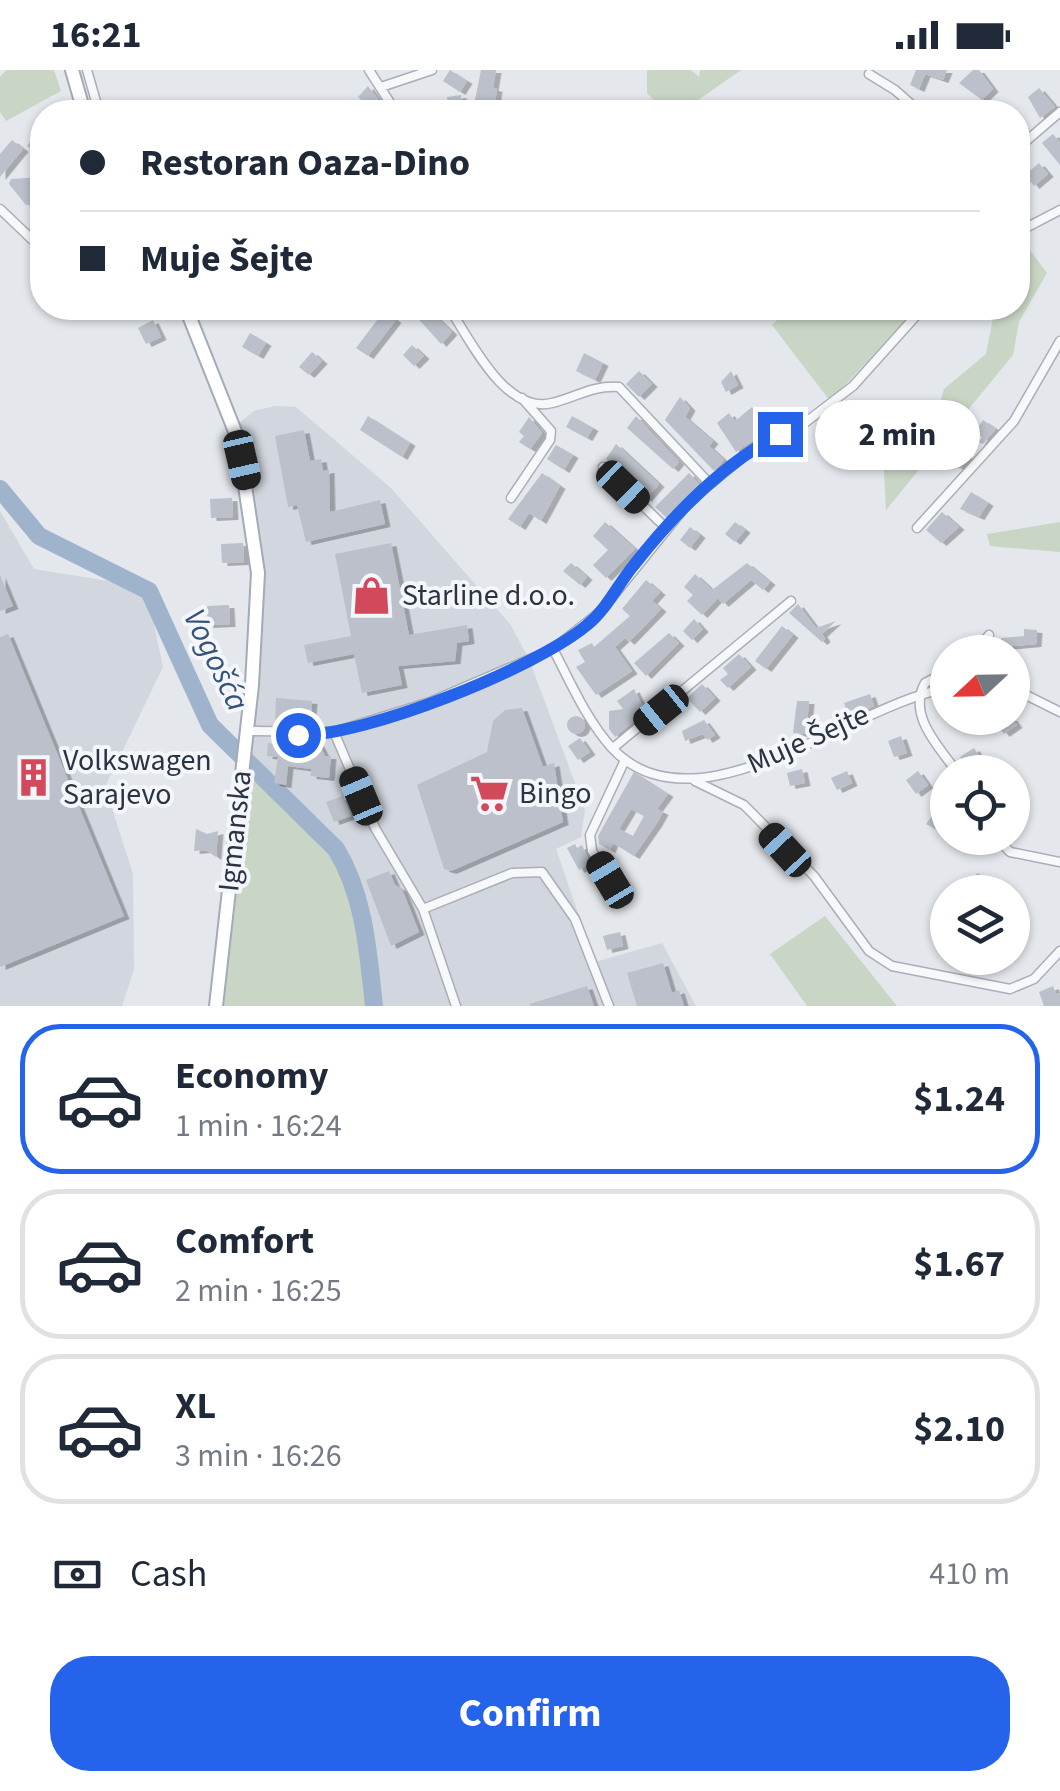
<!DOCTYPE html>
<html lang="en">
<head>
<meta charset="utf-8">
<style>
  :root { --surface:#fff; --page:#f2f2f3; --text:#1f2937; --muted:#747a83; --line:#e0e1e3; --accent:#2563eb }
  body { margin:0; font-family:"Source Sans 3",sans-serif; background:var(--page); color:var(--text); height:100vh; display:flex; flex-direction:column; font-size:38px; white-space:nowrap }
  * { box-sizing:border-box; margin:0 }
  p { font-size:32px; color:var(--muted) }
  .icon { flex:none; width:55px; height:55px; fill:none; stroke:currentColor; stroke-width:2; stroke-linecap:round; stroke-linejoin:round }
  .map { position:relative; height:936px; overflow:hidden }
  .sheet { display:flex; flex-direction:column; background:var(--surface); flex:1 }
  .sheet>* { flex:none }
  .guide { position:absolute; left:30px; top:30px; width:1000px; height:220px; border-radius:40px; box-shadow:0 2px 8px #0004; display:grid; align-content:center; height:220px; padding:0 50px; background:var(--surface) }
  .needle { width:65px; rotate:248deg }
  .tools { position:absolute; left:930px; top:565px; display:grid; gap:20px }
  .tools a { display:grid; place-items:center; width:100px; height:100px; border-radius:50%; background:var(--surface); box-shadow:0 2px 8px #0004; font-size:50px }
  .end { position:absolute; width:45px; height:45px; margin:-22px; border:12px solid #2563eb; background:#fff; box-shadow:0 0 0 5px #fff }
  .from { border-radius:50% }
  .bubble { position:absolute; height:70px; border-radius:35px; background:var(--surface); box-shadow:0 2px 8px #0004; font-size:32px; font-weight:700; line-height:70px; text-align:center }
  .car { position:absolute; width:30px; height:60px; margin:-30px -15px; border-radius:12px; box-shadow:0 0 8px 2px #0007; background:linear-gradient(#222 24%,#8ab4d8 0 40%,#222 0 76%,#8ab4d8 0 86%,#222 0) }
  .guide b { display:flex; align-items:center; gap:35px; height:95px; font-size:38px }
  .guide b+b { border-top:2px solid var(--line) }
  .guide i { width:25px; height:25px; background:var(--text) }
  ul { padding:18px 0 0; list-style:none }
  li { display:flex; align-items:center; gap:30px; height:150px; margin:0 20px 15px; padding:0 30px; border:5px solid var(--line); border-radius:40px }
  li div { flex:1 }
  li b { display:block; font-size:38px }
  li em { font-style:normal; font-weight:700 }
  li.on { border-color:var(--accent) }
  li>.icon { width:90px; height:90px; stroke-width:1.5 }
  .pay { display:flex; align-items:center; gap:25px; height:110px; padding:0 50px; font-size:38px }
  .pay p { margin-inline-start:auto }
  .action { display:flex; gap:20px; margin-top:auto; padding:20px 50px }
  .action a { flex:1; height:115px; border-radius:40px; background:var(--accent); color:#fff; font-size:40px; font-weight:700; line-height:115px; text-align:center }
  .status { display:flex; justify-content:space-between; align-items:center; height:70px; padding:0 50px; background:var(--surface); direction:ltr }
  .status svg { height:28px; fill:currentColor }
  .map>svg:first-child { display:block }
</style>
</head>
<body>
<div class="status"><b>16:21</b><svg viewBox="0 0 49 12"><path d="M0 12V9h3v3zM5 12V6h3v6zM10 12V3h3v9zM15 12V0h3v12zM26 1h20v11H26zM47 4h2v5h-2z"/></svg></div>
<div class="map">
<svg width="1060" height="936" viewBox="0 0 1060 936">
  <defs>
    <filter id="shadow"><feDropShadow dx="5.5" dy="3" stdDeviation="0" flood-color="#0004"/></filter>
  </defs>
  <rect width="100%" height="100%" fill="#e4e7ec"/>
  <path fill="#d2d6de" d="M 275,336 L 296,337 L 391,418 L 510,554 L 529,589 L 585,740 L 581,767 L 556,779 L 595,892 L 662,873 L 696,936 L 374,936 L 364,851 L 347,797 L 243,690 L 258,549 L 234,357 L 254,341 Z
    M 0,441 L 34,499 L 146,517 L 163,597 L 105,717 L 133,804 L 134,899 L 122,936 L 0,936 Z"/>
  <path fill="#c9d6c5" d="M 6,0 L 54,0 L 61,21 L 6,51 L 0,42 L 0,7 Z
    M 647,0 L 691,0 L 699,7 L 700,0 L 741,0 L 681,42 L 651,42 L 659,36 L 647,23 Z
    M 1030,180 L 1047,203 L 1019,252 L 1013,285 L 886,440 L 881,344 L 938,340 L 944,319 L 986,284 L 995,238 L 1018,238 L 1018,185 Z
    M 791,238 L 917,238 L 830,331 L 772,255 Z
    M 1060,452 L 1060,482 L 990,476 L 987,464 Z
    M 243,690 L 336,779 C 365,827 368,882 374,936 L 217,936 Z
    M 825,846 L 897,936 L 807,936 L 770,884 Z"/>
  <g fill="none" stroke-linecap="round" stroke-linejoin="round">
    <path stroke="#9fb4cc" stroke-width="18" d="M 0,419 L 39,466 L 149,521 L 210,655 L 336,779 C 365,827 368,882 374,936"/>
  </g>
  <path fill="#bbc0ca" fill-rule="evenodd" filter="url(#shadow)" d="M 450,0 L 467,11 L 460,22 L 443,11 Z
    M 481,0 L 496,0 L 493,18 L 497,19 L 494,39 L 480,42 L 482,31 L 475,30 Z
    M 916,0 L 947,0 L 943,10 L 925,4 L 919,19 L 910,15 Z
    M 973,0 L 979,0 L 993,19 L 982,30 L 959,13 Z
    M 368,16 L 385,39 L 382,42 L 365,42 L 370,38 L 358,27 Z
    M 1039,18 L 1055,37 L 1040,48 L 1028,27 Z
    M 461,25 L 462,42 L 427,42 L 427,38 L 448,35 L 447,27 Z
    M 42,58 L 42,86 L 27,76 Z
    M 1053,64 L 1060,73 L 1060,95 L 1042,73 Z
    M 12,70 L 23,79 L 0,107 L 0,84 Z
    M 1039,93 L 1048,104 L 1034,116 L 1025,105 Z
    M 42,107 L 42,122 L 33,134 L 26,135 L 9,114 L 11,109 Z
    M 421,238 L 442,238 L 436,247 L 452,262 L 441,274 L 414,244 Z
    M 384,241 L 396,250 L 368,286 L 356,278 Z
    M 153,250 L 161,267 L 146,274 L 138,258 Z
    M 250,263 L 266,273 L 258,286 L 242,277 Z
    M 412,275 L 424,286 L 414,296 L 403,285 Z
    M 312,282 L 322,291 L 309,305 L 299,297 Z
    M 584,283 L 603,293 L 595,310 L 576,301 Z
    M 639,301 L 652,314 L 639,327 L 626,314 Z
    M 731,301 L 738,315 L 726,322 L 721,312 Z
    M 680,327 L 690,338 L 685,347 L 713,371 L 709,376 L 724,390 L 714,401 L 665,350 Z
    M 752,337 L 770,358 L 736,382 L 717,353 L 729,343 L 735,351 Z
    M 368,346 L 410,373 L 402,387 L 360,360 Z
    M 572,346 L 593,358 L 587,368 L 566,357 Z
    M 636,346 L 679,392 L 673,399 L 627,358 Z
    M 529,347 L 542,363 L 530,379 L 519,372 L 524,366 L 519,362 Z
    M 983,350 L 996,359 L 983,374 L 979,372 L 982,367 L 975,362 Z
    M 304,360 L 310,391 L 321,389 L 323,401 L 329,400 L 330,442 L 380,430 L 385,454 L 306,472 L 297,435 L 288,437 L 275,366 Z
    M 616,374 L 659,414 L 646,429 L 638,421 L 643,415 L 606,389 Z
    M 556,375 L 573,385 L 564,400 L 547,389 Z
    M 954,375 L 969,387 L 960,399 L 945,387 Z
    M 542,403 L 560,416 L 541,451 L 529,443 L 520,457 L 508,449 Z
    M 689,403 L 699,414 L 667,448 L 655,437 Z
    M 971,422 L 988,433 L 979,447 L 960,439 Z
    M 232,428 L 233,447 L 211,448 L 210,429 Z
    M 942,442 L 959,457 L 941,473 L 926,460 Z
    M 605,452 L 635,479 L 606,508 L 593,495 L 608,480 L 593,466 Z
    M 735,452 L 745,460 L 735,472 L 725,464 Z
    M 690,457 L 700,465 L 690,478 L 680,470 Z
    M 243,473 L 244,492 L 222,493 L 221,474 Z
    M 391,473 L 409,565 L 467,555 L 469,571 L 457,573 L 455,591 L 398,596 L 402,615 L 362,623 L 354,584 L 308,593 L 304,575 L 351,566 L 335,484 Z
    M 571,493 L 587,507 L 580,515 L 563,501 Z
    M 747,493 L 770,512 L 763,520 L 751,510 L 723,534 L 718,528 L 702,545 L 687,531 L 693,525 L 684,517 L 695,504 L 712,520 Z
    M 0,505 L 13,536 L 0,541 Z
    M 646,510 L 660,522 L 652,531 L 661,539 L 629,572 L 625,568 L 615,577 L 632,601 L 596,625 L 576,597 L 585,592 L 578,580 L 592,573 L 594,577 L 630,546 L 622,539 Z
    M 798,534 L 816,558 L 836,551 L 822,564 L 825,569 L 822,572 L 789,543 Z
    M 229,535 L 230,554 L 208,555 L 207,536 Z
    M 694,549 L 703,559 L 692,570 L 683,561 Z
    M 782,556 L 793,565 L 766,599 L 755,591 Z
    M 1024,559 L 1037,560 L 1036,574 L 1002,577 L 1001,568 L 1024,566 Z
    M 669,563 L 679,573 L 646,606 L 634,593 Z
    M 8,564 L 124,846 L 0,897 L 0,567 Z
    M 739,584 L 751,597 L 728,618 L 720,610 L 728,604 L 723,598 Z
    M 702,614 L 715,628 L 700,642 L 687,628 Z
    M 634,619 L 645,642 L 615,667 L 609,659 L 609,641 L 623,639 L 617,631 Z
    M 870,624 L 874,636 L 848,647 L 844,633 Z
    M 276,628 L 312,631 L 310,654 L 275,653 Z
    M 797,631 L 809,631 L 806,664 L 793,663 Z
    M 522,638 L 543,697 L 554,693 L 563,752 L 451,801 L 444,799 L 417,715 L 487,682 L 493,651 L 505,640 Z
    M567 655a9 9 0 1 1 18 0a9 9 0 1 1-18 0Z
    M 1003,648 L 1012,648 L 1017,655 L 1004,664 L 996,653 Z
    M 704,650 L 715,665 L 707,670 L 703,664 L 685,671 L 682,661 Z
    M 901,666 L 907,683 L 894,687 L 888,671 Z
    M 580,668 L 590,682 L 578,690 L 568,676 Z
    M 307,671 L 318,672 L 325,686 L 331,686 L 329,708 L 311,706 L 311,699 L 288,696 L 286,715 L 274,713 L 278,687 L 267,686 L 268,673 L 305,678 Z
    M 974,678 L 982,690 L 969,699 L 960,687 Z
    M 802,699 L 805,713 L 790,716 L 787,703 Z
    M 847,701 L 852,713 L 837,720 L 831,708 Z
    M 918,701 L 928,715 L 916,724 L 906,710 Z
    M 634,702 L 668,724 L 657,739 L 663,742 L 657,753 L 634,786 L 613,773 L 610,780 L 599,774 L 598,766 ZM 631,739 L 644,746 L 633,766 L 619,759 Z
    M 343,726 L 351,746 L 334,752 L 326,732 Z
    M 936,740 L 948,748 L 948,766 L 926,754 Z
    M 196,759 L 207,764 L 218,761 L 216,787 L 206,780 L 194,781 Z
    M 575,774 L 577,778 L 582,775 L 590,793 L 579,800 L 567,778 Z
    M 389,801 L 395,815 L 402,819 L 419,862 L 391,876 L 366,810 Z
    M 977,803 L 990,809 L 984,822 L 968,822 Z
    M 620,862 L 623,876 L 607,880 L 603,866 Z
    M 663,893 L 672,923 L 679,920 L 684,936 L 637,936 L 627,903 Z
    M 587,916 L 594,936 L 530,936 L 530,934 Z
    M 1053,916 L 1056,924 L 1060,923 L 1060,936 L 1044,936 L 1039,922 Z"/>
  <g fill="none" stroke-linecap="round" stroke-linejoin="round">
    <defs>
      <path id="street" d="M 87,0 L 99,42
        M 369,0 L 396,42
        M 869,4 L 895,20 L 920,42
        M 381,17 L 432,0
        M 1018,78 L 1060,42
        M 0,139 L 42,179
        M 1018,162 L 1060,140
        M 449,238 C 470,269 505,345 552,333 C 577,327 592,315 619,317 L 710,414
        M 603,397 L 665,457
        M 511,428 L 550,370 L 551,361 L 522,328
        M 917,458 L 1014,351 L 1060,271
        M 553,579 C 571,613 586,649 612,678 C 695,768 855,633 948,618
        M 975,582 L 989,565
        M 948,601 L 925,613 C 907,645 939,677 957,702
        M 1012,618 L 1060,642
        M 246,661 L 334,662 L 430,632 L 553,579 L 601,541 L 690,431 L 756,376 L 806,352 L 853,316 L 923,238
        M 334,662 L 375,758 L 423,839 L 456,936
        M 613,678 L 791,531
        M 695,711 L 744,735 L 814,806 L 869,881 L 892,896 L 1010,919 L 1034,909 L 1060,881
        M 997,768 L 1010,782 L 1060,792
        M 609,810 L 592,781 L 590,765 L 625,690
        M 423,839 L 512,803 L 542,802 L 575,849 L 609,936"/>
      <path id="primary" d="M 72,0 L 84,42
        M 186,238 L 238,369 L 258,503 L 252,615 L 216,936"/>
    </defs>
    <use href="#street" stroke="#a9aeb7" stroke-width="11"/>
    <use href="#primary" stroke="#a3abb8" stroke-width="16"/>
    <use href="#street" stroke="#f7f8fa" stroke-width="8"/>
    <use href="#primary" stroke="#fff" stroke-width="12"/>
  </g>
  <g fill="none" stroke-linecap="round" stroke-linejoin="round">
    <path stroke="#2563eb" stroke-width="12" d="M 298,665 C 364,667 536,598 587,555 C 607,539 618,514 634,495 C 674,444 722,394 780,364"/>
  </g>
  <defs>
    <symbol id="shop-bare" viewBox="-9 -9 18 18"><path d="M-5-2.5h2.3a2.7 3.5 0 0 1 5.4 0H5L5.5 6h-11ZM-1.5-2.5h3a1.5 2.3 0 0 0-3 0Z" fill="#d1495b" stroke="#f4f6f9" stroke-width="2.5" paint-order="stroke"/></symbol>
    <symbol id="building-bare" viewBox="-9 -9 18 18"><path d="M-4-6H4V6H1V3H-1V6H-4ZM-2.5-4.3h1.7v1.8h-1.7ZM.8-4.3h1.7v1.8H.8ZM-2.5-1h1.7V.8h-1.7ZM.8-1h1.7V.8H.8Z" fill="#d1495b" stroke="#f4f6f9" stroke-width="2.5" paint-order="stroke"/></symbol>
    <symbol id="supermarket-bare" viewBox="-9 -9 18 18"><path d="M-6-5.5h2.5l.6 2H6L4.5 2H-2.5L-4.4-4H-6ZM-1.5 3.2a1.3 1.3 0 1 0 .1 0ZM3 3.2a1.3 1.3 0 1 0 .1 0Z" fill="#d1495b" stroke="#f4f6f9" stroke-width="2.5" paint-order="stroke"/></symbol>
  </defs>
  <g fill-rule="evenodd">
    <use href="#shop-bare" x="344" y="498" width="55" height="55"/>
    <use href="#building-bare" x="6" y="680" width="55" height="55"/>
    <use href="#supermarket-bare" x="462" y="696" width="55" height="55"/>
  </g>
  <g text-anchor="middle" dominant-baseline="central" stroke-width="8" stroke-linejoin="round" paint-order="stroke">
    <g font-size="30" fill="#2b3445" stroke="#f4f6f9" text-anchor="start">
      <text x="402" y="525">Starline d.o.o.</text>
      <text x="63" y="690">Volkswagen<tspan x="63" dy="34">Sarajevo</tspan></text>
      <text x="519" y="723">Bingo</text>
    </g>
    <g font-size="30" fill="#2b3445" stroke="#f4f6f9">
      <text transform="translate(808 669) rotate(-24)">Muje Šejte</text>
      <text transform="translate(235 761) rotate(-84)">Igmanska</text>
    </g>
    <g font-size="32" font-style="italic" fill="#34527a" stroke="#f4f6f9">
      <text transform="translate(216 590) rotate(64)">Vogošća</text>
    </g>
  </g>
</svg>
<div class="tools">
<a><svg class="needle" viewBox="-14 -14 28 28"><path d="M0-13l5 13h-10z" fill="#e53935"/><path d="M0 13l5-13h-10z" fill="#747a83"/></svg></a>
<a><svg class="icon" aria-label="locate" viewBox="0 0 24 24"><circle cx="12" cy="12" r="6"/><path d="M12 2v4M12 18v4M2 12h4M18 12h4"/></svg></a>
<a><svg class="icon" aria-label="layers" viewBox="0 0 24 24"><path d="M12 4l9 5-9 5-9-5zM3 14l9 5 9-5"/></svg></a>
</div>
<i class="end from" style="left:298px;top:665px"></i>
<i class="end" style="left:780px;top:364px"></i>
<div class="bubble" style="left:815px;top:330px;width:165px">2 min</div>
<i class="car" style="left:242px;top:390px;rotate:167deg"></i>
<i class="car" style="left:623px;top:417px;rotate:134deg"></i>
<i class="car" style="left:661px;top:640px;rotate:231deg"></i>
<i class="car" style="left:361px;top:726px;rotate:337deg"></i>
<i class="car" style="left:785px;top:780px;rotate:317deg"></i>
<i class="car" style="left:610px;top:810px;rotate:329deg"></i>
<div class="guide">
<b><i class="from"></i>Restoran Oaza-Dino</b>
<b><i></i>Muje Šejte</b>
</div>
</div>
<section class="sheet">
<ul>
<li class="on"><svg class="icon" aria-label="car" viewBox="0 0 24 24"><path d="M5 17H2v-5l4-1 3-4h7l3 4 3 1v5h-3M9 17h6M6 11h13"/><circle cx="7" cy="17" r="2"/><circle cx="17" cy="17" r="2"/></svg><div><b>Economy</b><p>1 min · 16:24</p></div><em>$1.24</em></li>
<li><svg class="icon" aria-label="car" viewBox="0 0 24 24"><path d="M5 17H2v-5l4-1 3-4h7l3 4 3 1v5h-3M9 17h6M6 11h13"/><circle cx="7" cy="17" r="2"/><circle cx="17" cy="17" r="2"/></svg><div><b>Comfort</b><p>2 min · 16:25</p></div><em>$1.67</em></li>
<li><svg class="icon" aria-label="car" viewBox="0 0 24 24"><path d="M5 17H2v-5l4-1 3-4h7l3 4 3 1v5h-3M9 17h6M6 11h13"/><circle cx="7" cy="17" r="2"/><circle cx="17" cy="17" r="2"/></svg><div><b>XL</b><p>3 min · 16:26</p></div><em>$2.10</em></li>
</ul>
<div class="pay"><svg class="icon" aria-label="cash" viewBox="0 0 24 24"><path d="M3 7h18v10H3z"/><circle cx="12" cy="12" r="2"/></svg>Cash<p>410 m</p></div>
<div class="action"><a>Confirm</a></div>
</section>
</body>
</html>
